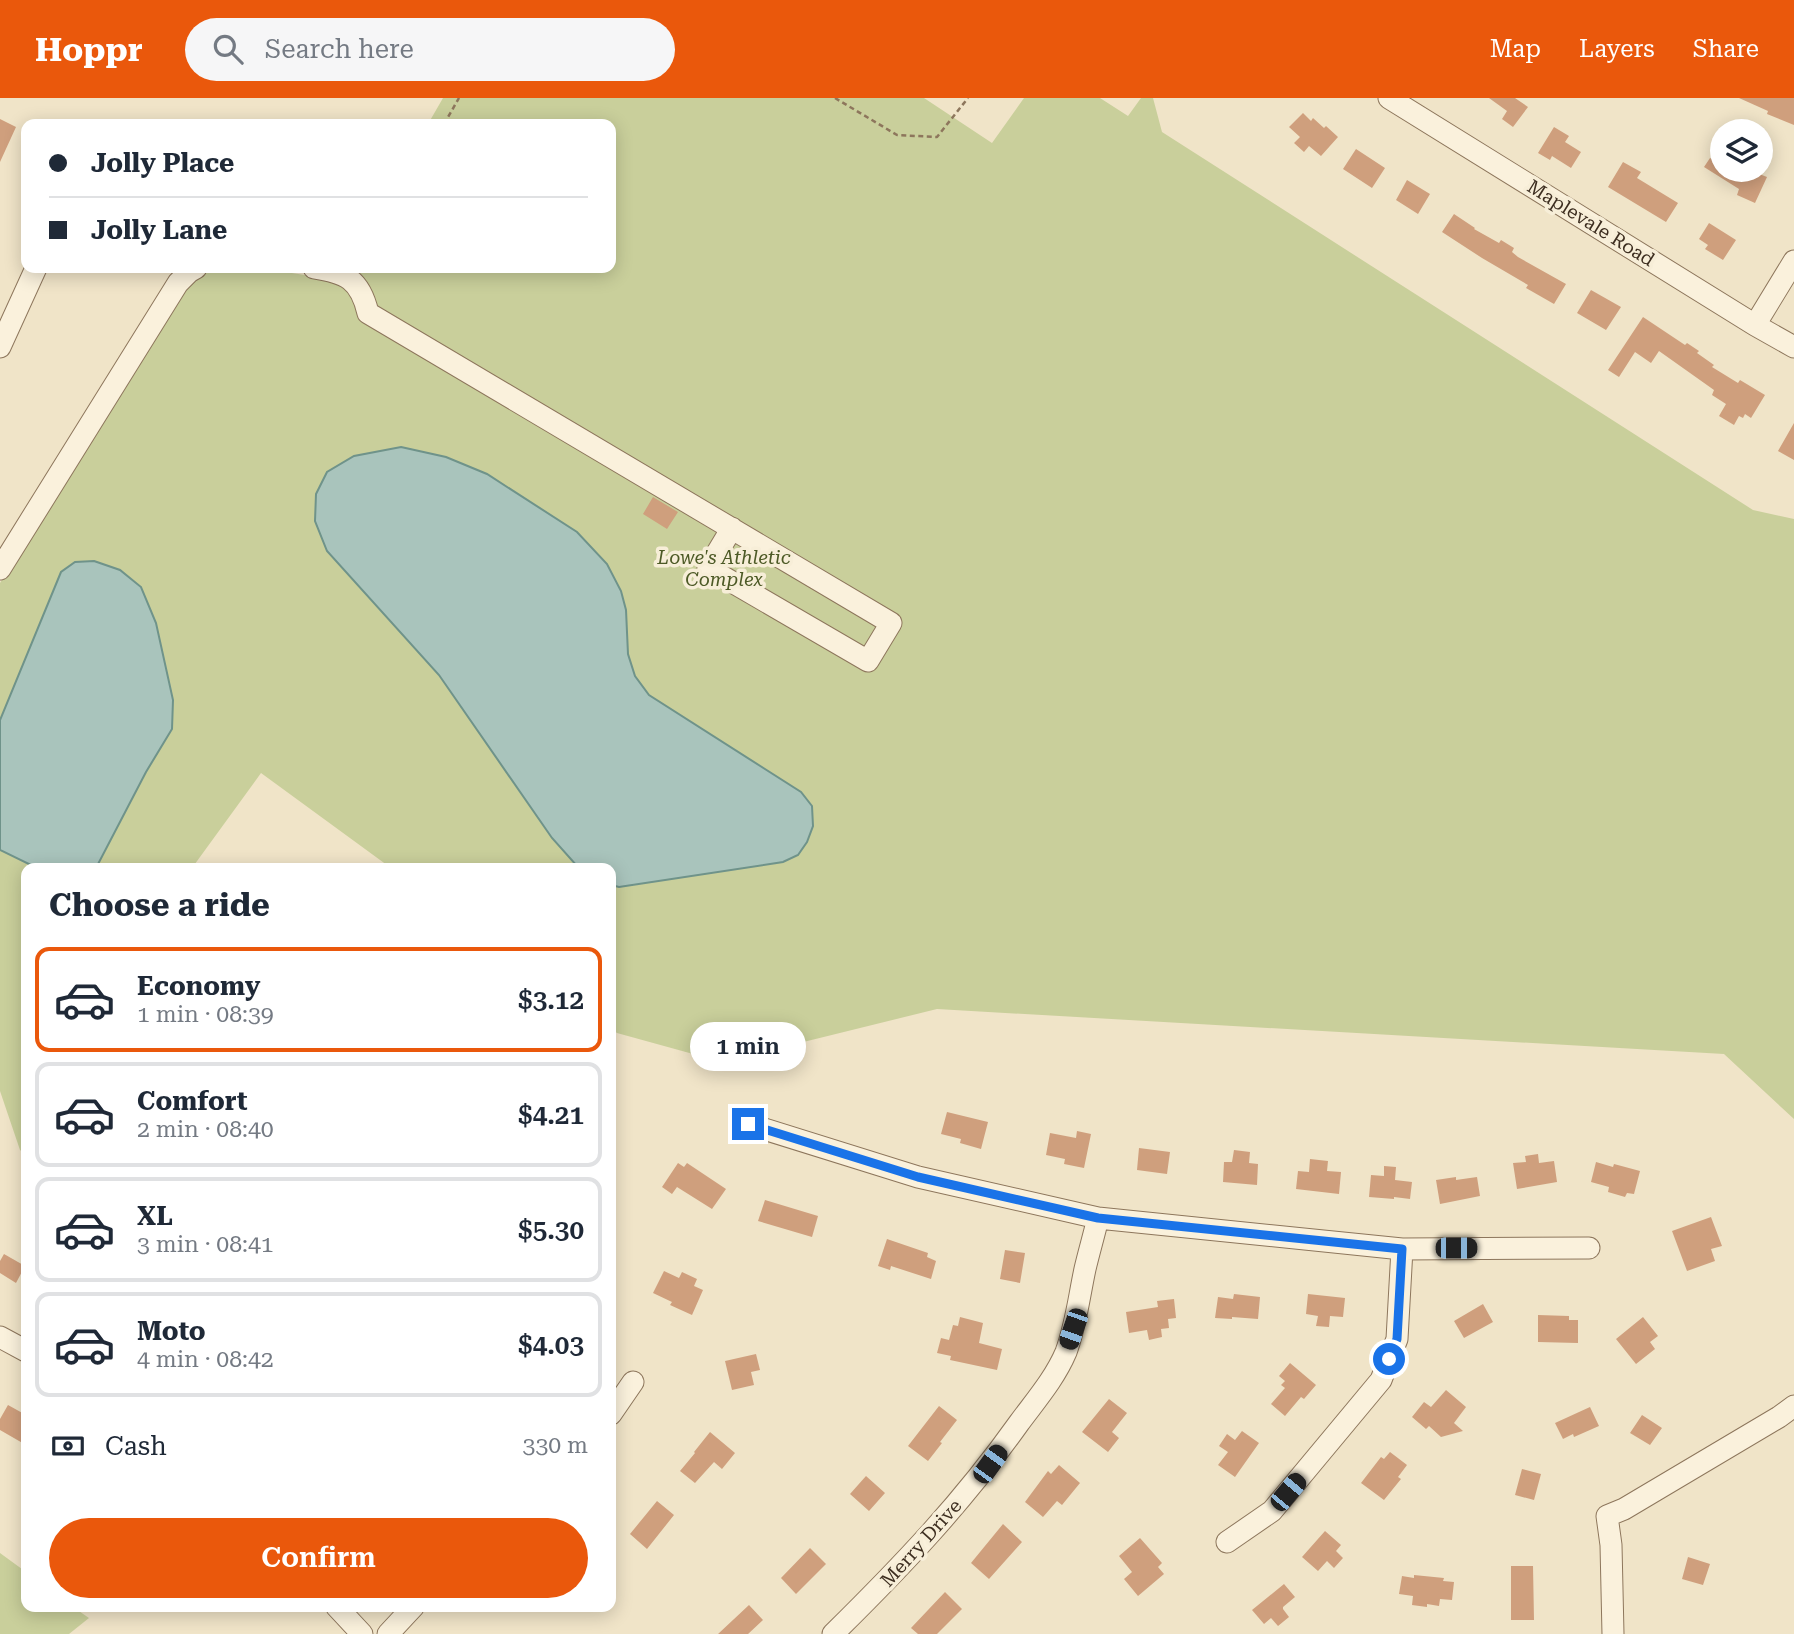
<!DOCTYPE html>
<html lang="en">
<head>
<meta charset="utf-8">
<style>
  :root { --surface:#fff; --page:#f6f6f7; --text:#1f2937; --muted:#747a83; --line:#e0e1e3; --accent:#ea580c }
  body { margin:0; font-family:"Roboto Serif",serif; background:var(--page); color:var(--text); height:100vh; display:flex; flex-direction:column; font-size:26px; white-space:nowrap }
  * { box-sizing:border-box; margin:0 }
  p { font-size:23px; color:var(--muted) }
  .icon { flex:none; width:38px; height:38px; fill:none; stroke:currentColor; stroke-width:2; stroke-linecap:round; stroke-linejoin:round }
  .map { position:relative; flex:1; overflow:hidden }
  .panel { position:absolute; left:21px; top:765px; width:595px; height:749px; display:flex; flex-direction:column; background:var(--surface); border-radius:14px; box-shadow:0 4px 18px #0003 }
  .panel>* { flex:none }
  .hud { position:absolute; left:21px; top:21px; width:595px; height:154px; border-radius:14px; box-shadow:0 4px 18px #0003; display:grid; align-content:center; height:154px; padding:0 28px; background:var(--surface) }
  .controls { position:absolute; left:1710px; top:21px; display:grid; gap:14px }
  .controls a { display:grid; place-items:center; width:63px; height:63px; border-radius:50%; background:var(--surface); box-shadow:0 4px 18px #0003; font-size:35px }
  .end { position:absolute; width:32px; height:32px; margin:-16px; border:9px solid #1a73e8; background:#fff; box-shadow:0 0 0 4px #fff }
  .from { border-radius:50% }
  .bubble { position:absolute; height:49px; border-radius:24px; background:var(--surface); box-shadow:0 4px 18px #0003; font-size:23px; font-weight:600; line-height:49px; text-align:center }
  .car { position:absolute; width:21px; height:42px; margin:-21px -10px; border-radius:9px; box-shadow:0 0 5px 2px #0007; background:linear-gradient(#222 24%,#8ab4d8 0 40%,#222 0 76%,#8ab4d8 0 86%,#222 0) }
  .hud b { display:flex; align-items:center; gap:24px; height:66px; font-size:26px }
  .hud b+b { border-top:2px solid var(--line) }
  .hud i { width:18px; height:18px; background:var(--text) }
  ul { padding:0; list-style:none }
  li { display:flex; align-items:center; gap:21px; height:105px; margin:0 14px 10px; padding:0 14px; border:4px solid var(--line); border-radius:14px }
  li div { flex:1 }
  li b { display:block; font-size:26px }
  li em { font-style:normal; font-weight:600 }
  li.active { border-color:var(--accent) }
  li>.icon { width:63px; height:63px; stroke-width:1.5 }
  h2 { padding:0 28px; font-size:32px; line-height:84px }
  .pay { display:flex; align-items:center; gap:18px; height:77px; padding:0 28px; font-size:26px }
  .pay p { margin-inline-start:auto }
  .button { display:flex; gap:14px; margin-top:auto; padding:14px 28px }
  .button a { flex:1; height:80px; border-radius:42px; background:var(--accent); color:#fff; font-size:28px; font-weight:600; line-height:80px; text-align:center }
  header { display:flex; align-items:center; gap:42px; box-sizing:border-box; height:98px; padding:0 35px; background:var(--accent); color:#fff }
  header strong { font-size:33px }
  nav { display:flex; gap:38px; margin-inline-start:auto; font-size:24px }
  .search { width:490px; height:63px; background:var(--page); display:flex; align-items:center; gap:18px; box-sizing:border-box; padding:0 24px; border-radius:38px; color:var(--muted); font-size:26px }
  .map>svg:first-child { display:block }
</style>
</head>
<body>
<header>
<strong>Hoppr</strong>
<div class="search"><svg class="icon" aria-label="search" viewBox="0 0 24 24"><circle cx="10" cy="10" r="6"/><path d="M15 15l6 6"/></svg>Search here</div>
<nav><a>Map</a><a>Layers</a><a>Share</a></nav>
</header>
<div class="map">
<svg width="1794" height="1536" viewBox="0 0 1794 1536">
  <rect width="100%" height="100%" fill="#f0e4c8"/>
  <path fill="#c9cf9b" d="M 443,0 L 924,0 L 992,45 L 1024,0 L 1100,0 L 1128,18 L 1141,0 L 1153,0 L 1162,34 L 1753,412 L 1794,421 L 1794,1021 L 1724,956 L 937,911 L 722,964 L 617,935 L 611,930 L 611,770 L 391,770 L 261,675 L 192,770 L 26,770 L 26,1057 L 20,1052 L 0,993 L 0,485 L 183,194 L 194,180 L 212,170 L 260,170 L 330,181 L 349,170 L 611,170 L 611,26 L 428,26 Z
    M 0,1455 L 26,1474 L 26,1508 L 73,1509 L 89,1520 L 69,1536 L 0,1536 Z"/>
  <path fill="#a9c4bc" stroke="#6f938a" stroke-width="2" d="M 401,349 L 446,359 L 487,376 L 577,434 L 607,466 L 621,493 L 626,512 L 628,556 L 635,578 L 649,597 L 801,694 L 812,708 L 813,728 L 807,744 L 798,757 L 783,764 L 619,789 L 611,787 L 611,770 L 580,770 L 577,768 L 552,740 L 439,577 L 327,453 L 315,423 L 316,396 L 327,374 L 354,358 Z
    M 94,463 L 120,472 L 141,489 L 156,525 L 173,602 L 172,631 L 146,674 L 96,770 L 37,770 L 0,752 L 0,622 L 61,474 L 75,464 Z"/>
  <path fill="#cf9f7d" d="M 1489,0 L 1515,0 L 1528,9 L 1513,29 L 1502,21 L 1507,13 Z
    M 1739,0 L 1794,0 L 1794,27 L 1767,16 L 1768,13 Z
    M 1303,15 L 1311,23 L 1313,20 L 1324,30 L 1326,28 L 1338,39 L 1321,58 L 1309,48 L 1304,54 L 1294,45 L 1300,39 L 1289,29 Z
    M 0,21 L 16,29 L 0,64 Z
    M 1554,29 L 1569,38 L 1565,44 L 1581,54 L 1571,70 L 1552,58 L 1550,62 L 1538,55 Z
    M 1356,51 L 1385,70 L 1372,90 L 1343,71 Z
    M 1710,60 L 1722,67 L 1722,72 L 1731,72 L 1744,79 L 1748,72 L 1749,72 L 1767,79 L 1755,105 L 1737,97 L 1739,91 L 1704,69 Z
    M 1623,64 L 1641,74 L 1637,80 L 1678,105 L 1666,124 L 1608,89 Z
    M 1407,82 L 1430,96 L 1418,116 L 1396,102 Z
    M 1454,116 L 1475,130 L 1474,131 L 1499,145 L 1501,142 L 1514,150 L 1512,154 L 1518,159 L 1566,186 L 1554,206 L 1526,190 L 1528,187 L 1482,160 L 1442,134 Z
    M 1709,125 L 1736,142 L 1723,162 L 1705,151 L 1708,147 L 1699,141 Z
    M 1591,192 L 1621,209 L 1606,232 L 1577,215 Z
    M 1643,219 L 1685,247 L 1687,245 L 1699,253 L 1697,255 L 1714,267 L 1712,269 L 1738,285 L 1740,282 L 1765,297 L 1751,320 L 1745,316 L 1743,320 L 1739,318 L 1734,327 L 1719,318 L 1726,306 L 1712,297 L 1714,292 L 1659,253 L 1651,265 L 1635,254 L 1619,279 L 1608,272 Z
    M 1794,325 L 1794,362 L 1778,353 Z
    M 653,399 L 678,414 L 667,431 L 643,416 Z
    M 947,1014 L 988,1024 L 981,1051 L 960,1045 L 961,1041 L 941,1036 Z
    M 1077,1033 L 1091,1036 L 1084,1070 L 1064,1066 L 1065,1061 L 1046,1057 L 1050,1035 L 1076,1040 Z
    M 1139,1050 L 1170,1054 L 1167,1076 L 1137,1072 Z
    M 1234,1052 L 1250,1054 L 1249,1065 L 1258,1066 L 1257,1087 L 1223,1084 L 1224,1064 L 1232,1064 Z
    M 1538,1056 L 1539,1065 L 1554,1063 L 1557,1084 L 1517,1091 L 1513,1065 L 1526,1064 L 1525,1058 Z
    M 1310,1061 L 1328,1063 L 1327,1073 L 1341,1074 L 1339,1096 L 1296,1091 L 1298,1073 L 1309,1074 Z
    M 1596,1064 L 1613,1069 L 1614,1066 L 1640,1073 L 1634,1096 L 1627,1095 L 1625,1099 L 1608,1094 L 1609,1089 L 1591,1084 Z
    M 678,1065 L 684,1069 L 687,1065 L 726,1091 L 712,1111 L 677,1089 L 672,1096 L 662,1089 Z
    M 1384,1068 L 1396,1069 L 1395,1082 L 1412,1084 L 1410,1101 L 1394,1099 L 1394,1101 L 1369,1099 L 1371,1077 L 1384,1078 Z
    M 1456,1079 L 1456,1082 L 1477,1079 L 1480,1098 L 1440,1106 L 1436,1082 Z
    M 765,1102 L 818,1118 L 812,1139 L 758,1123 Z
    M 1711,1119 L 1722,1148 L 1711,1151 L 1715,1163 L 1687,1173 L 1672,1133 Z
    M 887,1141 L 928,1155 L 927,1159 L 936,1163 L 931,1181 L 891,1168 L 890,1172 L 878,1168 Z
    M 1005,1152 L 1025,1155 L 1020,1185 L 1000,1181 Z
    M 4,1156 L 25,1168 L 16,1185 L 0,1175 L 0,1163 Z
    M 664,1173 L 679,1180 L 682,1174 L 697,1181 L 694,1188 L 703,1192 L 692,1217 L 670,1207 L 672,1204 L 653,1195 Z
    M 1234,1196 L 1260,1199 L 1258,1221 L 1232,1219 L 1232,1221 L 1215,1220 L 1218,1199 L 1233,1201 Z
    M 1308,1196 L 1345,1200 L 1343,1219 L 1330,1218 L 1329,1229 L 1316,1228 L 1318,1218 L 1306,1216 Z
    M 1174,1201 L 1176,1220 L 1168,1221 L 1169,1230 L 1161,1231 L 1162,1239 L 1149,1242 L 1147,1232 L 1129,1235 L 1126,1214 L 1158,1209 L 1157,1203 Z
    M 1483,1206 L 1493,1224 L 1464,1240 L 1454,1223 Z
    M 1538,1217 L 1569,1218 L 1569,1222 L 1578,1222 L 1578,1245 L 1538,1244 Z
    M 960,1219 L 983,1225 L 979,1245 L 1002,1251 L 997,1272 L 950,1262 L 951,1258 L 937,1255 L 941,1240 L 949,1242 L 953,1227 L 958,1228 Z
    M 1643,1219 L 1658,1238 L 1650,1244 L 1655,1251 L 1636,1266 L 1616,1241 Z
    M 756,1256 L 760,1272 L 751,1274 L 754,1287 L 732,1292 L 725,1263 Z
    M 1290,1265 L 1316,1287 L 1304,1301 L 1301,1299 L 1285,1318 L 1271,1306 L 1285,1290 L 1281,1287 L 1285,1283 L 1279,1278 Z
    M 1446,1292 L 1466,1309 L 1454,1325 L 1463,1333 L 1441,1339 L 1429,1328 L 1426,1331 L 1412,1319 L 1424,1304 L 1431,1309 Z
    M 1109,1301 L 1127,1315 L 1112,1334 L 1119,1340 L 1108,1354 L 1082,1334 Z
    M 8,1307 L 26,1317 L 26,1347 L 0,1332 L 0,1321 Z
    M 939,1308 L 957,1322 L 940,1344 L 942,1345 L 928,1363 L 908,1348 Z
    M 1590,1309 L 1599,1328 L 1574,1339 L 1573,1336 L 1563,1341 L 1555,1325 Z
    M 1642,1317 L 1662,1330 L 1650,1347 L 1630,1335 Z
    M 1242,1333 L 1259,1345 L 1235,1379 L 1218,1367 L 1228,1354 L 1219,1348 L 1227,1336 L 1235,1342 Z
    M 710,1334 L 735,1355 L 722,1371 L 714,1364 L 695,1385 L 680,1373 L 695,1355 L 694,1354 Z
    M 1390,1354 L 1407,1367 L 1398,1379 L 1401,1381 L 1384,1402 L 1361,1385 L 1381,1359 L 1384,1361 Z
    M 1059,1367 L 1080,1385 L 1062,1407 L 1057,1403 L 1043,1419 L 1025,1404 L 1048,1373 L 1051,1376 Z
    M 1522,1371 L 1541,1376 L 1534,1402 L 1515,1397 Z
    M 866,1378 L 885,1395 L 869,1413 L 850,1396 Z
    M 657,1403 L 674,1417 L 647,1451 L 630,1436 Z
    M 1003,1426 L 1022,1444 L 989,1481 L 971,1465 Z
    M 1325,1433 L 1341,1447 L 1336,1453 L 1343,1460 L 1334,1470 L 1327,1463 L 1318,1473 L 1302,1459 Z
    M 1140,1440 L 1162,1465 L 1158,1469 L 1164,1476 L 1138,1498 L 1124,1481 L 1132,1474 L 1119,1458 Z
    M 810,1450 L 826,1466 L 796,1496 L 781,1480 Z
    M 1688,1459 L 1710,1466 L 1703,1487 L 1682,1481 Z
    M 1511,1468 L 1533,1468 L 1534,1522 L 1511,1522 Z
    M 1414,1477 L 1444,1480 L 1443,1483 L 1454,1484 L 1452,1502 L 1440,1501 L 1439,1508 L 1427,1506 L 1427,1509 L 1412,1507 L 1413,1498 L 1399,1496 L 1402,1478 L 1414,1480 Z
    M 1284,1486 L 1295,1499 L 1283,1509 L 1283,1511 L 1289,1519 L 1278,1528 L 1271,1520 L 1264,1526 L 1252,1512 Z
    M 945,1494 L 962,1511 L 937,1536 L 918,1536 L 911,1530 Z
    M 749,1507 L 763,1522 L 748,1536 L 718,1536 Z"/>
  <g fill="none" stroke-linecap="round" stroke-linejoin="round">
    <defs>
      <path id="minor" d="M 1389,0 L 1755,227 L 1794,249
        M 314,170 C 346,175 360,181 368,215 L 891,525 L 868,563 L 708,470 L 732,430
        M 1755,227 L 1794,163
        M 0,249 L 36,170
        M 0,471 L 178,185 L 189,174 L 196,170
        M 748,1026 L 918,1079 L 1098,1120 L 1402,1151 L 1589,1150
        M 0,1239 L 26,1253
        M 611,1316 L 633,1284
        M 1227,1444 L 1272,1413 L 1381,1282 L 1397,1241 L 1402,1151
        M 336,1508 L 362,1536
        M 388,1536 L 414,1508
        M 833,1536 C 902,1468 963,1404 1019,1325 C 1036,1302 1055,1280 1066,1254 C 1076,1227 1079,1199 1085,1171 C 1089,1154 1094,1137 1098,1120
        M 1613,1536 L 1611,1447 L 1607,1418 L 1624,1411 L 1779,1319 L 1794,1308"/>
    </defs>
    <use href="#minor" stroke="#8d765c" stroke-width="23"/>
    <path stroke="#8d765c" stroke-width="2.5" stroke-dasharray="5 3.5" stroke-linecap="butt" d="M 835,0 L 897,37 L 937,39 L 968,0
      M 444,26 L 459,0"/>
    <use href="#minor" stroke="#faf1dc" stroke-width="21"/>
  </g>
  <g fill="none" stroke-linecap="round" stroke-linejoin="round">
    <path stroke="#1a73e8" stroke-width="9" d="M 748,1026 L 918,1079 L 1098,1120 L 1402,1151 L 1397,1241 L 1389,1261"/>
  </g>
  <g text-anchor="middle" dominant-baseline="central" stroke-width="7" stroke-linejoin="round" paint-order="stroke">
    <g font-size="19" fill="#3d2e20" stroke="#f7eed8">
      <text transform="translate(1591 125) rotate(32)">Maplevale Road</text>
      <text transform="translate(921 1445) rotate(-48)">Merry Drive</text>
    </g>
    <g font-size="19" font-style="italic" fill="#4d5a26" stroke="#f7eed8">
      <text x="724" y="459">Lowe's Athletic<tspan x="724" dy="22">Complex</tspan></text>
    </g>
  </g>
</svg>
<div class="controls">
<a><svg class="icon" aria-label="layers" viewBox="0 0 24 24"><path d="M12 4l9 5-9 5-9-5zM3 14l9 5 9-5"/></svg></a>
</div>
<i class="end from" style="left:1389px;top:1261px"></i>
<i class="end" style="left:748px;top:1026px"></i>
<div class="bubble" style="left:690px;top:924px;width:116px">1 min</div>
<i class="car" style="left:1456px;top:1150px;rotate:90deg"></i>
<i class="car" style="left:1073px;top:1231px;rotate:199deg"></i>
<i class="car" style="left:990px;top:1366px;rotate:36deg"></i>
<i class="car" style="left:1288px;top:1394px;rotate:40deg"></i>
<div class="hud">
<b><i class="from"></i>Jolly Place</b>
<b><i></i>Jolly Lane</b>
</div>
<section class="panel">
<h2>Choose a ride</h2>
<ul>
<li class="active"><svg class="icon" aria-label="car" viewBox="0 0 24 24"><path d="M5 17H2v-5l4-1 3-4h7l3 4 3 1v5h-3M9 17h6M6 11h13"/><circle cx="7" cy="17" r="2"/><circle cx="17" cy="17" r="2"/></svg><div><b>Economy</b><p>1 min · 08:39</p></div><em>$3.12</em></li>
<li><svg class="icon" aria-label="car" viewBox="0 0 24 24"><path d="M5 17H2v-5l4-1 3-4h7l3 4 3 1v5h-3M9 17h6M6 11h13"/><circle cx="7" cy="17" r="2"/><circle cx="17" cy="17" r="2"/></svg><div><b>Comfort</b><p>2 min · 08:40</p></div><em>$4.21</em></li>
<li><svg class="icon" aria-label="car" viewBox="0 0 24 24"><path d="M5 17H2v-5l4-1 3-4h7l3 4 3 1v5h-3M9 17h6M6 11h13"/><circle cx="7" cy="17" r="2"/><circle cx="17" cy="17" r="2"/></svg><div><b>XL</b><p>3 min · 08:41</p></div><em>$5.30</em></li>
<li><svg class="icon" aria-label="car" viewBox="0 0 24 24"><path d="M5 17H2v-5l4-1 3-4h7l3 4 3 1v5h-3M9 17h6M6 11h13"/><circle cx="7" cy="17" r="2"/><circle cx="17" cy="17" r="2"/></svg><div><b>Moto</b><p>4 min · 08:42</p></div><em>$4.03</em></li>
</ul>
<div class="pay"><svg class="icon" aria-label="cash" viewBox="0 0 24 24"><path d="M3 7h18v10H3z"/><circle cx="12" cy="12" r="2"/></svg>Cash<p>330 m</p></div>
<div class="button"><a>Confirm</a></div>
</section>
</div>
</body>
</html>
